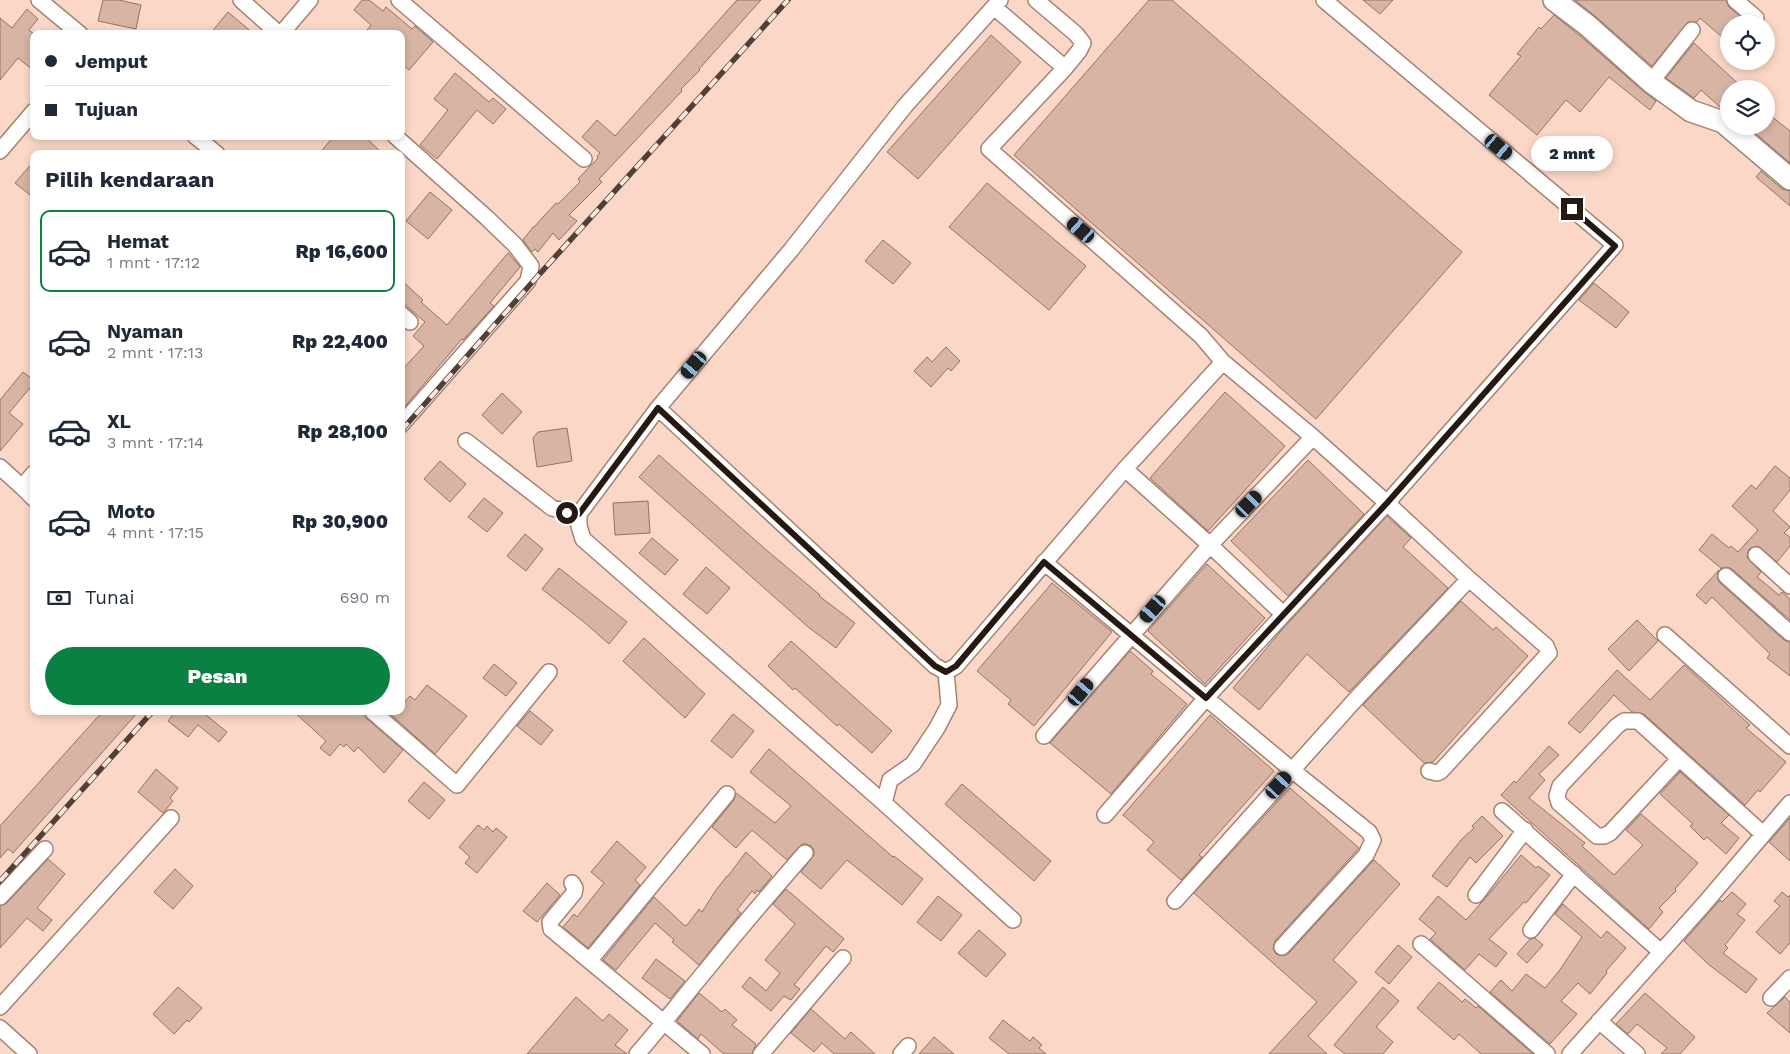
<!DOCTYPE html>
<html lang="id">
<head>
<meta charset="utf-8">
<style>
  :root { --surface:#fff; --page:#f6f6f7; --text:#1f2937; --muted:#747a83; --line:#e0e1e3; --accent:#0b8043 }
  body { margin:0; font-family:"Work Sans",sans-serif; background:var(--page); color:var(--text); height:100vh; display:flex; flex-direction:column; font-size:19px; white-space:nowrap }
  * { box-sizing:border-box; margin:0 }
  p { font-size:16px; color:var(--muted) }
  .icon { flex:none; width:28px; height:28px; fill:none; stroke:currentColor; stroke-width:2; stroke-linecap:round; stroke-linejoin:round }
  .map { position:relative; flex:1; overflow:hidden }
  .details { position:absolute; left:30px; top:150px; width:375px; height:565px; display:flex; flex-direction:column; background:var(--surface); border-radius:10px; box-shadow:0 2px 8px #0003 }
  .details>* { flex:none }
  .top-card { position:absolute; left:30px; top:30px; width:375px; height:110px; border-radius:10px; box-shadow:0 2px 8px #0003; display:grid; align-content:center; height:110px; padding:0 15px; background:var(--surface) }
  .tools { position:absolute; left:1720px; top:15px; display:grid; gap:10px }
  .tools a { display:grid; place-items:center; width:55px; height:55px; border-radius:50%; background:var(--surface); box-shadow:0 2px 8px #0003; font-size:25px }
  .end { position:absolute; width:22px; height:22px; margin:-11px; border:6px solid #261913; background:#fff; box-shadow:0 0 0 2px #fff }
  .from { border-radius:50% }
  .bubble { position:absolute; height:35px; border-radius:18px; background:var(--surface); box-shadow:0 2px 8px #0003; font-size:16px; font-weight:800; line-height:35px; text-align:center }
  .car { position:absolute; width:15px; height:30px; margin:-15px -8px; border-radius:6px; box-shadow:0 0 4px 1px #0007; background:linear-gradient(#222 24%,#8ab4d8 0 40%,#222 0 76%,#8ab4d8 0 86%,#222 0) }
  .top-card b { display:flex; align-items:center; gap:18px; height:48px; font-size:19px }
  .top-card b+b { border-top:1px solid var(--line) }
  .top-card i { width:12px; height:12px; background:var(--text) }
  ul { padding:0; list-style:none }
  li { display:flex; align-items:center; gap:15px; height:82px; margin:0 10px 8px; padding:0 5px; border:2px solid transparent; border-radius:10px }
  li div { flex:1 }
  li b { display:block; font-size:19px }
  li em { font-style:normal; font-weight:800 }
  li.on { border-color:var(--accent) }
  li>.icon { width:45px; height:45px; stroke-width:1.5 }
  h2 { padding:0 15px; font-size:22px; line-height:60px }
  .pay { display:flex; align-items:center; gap:12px; height:55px; padding:0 15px; font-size:19px }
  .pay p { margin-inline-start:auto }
  .primary-button { display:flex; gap:10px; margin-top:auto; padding:10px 15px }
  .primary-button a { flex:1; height:58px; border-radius:30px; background:var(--accent); color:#fff; font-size:20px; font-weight:800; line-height:58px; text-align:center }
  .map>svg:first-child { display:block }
</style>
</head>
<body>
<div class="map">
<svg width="1790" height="1054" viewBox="0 0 1790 1054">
  <rect width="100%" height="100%" fill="#fbd7c7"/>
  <path fill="#d7b4a4" stroke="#937264" d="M 103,0 L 119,0 L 141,5 L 136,29 L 98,21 Z
    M 362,0 L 369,0 L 383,11 L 386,7 L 412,29 L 415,26 L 433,42 L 409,70 L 401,63 L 401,34 L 364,34 L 371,25 L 354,10 Z
    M 737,0 L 761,0 L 699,69 L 700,70 L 681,89 L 682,91 L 599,179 L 602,182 L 569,215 L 577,221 L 559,240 L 553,233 L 538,252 L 535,249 L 532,252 L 523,240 L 533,227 L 534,227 L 556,203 L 558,204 L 580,182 L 578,179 L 598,158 L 597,156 L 600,153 L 582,137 L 597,120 L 615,136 Z
    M 1149,0 L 1172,0 L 1462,252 L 1316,419 L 1014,155 Z
    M 1363,0 L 1393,0 L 1380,14 Z
    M 1575,0 L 1726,0 L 1729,7 L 1747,22 L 1746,24 L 1729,24 L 1729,43 L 1700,18 L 1697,22 L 1688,22 L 1652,66 L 1595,16 Z
    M 27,9 L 38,19 L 29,30 L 34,34 L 34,71 L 18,58 L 0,80 L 0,18 L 12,28 Z
    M 228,12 L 254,34 L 210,34 Z
    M 1554,15 L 1579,35 L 1643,91 L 1656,101 L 1650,110 L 1609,77 L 1580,112 L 1566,100 L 1537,135 L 1489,95 L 1521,56 L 1517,54 L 1539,27 L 1541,29 Z
    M 991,35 L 1021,62 L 918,179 L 887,152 Z
    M 1694,43 L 1744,89 L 1729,89 L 1729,111 L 1721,108 L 1701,90 L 1694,98 L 1666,78 Z
    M 455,73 L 489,102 L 493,98 L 506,109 L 493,124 L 477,110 L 437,159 L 420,145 L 448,110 L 434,99 Z
    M 1766,112 L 1790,131 L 1790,163 L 1747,126 L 1766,126 Z
    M 334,136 L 364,136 L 383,154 L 319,154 Z
    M 34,161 L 34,198 L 15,183 Z
    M 1761,171 L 1782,189 L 1790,191 L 1790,206 L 1756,177 Z
    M 987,183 L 1086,266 L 1049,310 L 949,227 Z
    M 430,192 L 452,210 L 428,239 L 406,221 Z
    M 883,240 L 911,263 L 893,284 L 865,261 Z
    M 508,253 L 520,267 L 490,303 L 494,306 L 463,340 L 462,339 L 401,411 L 401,371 L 424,346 L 413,336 L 425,322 L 401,301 L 401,280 L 423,300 L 421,302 L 447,325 Z
    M 1594,283 L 1629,312 L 1616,328 L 1579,300 Z
    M 946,347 L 960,361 L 951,371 L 948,368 L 931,387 L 914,371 L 927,357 L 932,362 Z
    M 23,372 L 34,380 L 34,383 L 9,413 L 23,424 L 0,451 L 0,400 Z
    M 1225,392 L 1285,446 L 1208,531 L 1150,478 Z
    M 502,393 L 522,412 L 502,434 L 482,415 Z
    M 567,428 L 572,461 L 537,467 L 533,438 L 538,432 Z
    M 659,455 L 764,548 L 820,595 L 819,596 L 855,623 L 836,648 L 807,626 L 639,477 Z
    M 1308,460 L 1364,514 L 1288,596 L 1231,541 Z
    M 440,461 L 466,484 L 450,502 L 424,479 Z
    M 1775,466 L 1790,478 L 1790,490 L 1773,511 L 1790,527 L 1784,533 L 1790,537 L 1790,546 L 1777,562 L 1758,546 L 1749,549 L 1747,557 L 1761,572 L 1757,577 L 1779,595 L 1782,592 L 1790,599 L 1790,620 L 1732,569 L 1727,567 L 1720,569 L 1721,568 L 1699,550 L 1712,534 L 1729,548 L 1731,546 L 1738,552 L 1758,530 L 1732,506 L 1751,485 L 1756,489 Z
    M 484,498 L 503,513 L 487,532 L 468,517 Z
    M 648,501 L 650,533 L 615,535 L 613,503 Z
    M 1387,516 L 1411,538 L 1403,547 L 1448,588 L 1349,692 L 1307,654 L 1259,710 L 1233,688 L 1281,631 Z
    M 525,534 L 543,549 L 526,571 L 507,556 Z
    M 652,538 L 678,560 L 665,575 L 639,553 Z
    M 1207,564 L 1265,618 L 1205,684 L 1148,631 Z
    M 706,567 L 730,588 L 707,614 L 683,594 Z
    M 559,568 L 627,622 L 609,644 L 584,622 L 542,589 Z
    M 1719,570 L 1717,578 L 1720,583 L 1784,640 L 1790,642 L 1790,676 L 1767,658 L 1770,654 L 1712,597 L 1706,604 L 1696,595 Z
    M 1052,583 L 1112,632 L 1034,726 L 1008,704 L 1011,700 L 977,671 Z
    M 1461,601 L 1493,630 L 1496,627 L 1528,656 L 1433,762 L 1424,763 L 1363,705 Z
    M 1637,620 L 1658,641 L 1629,671 L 1608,649 Z
    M 644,638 L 705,694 L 685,718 L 623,661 Z
    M 791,641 L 892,731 L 872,753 L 839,724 L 837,726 L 795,688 L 793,690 L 768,666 Z
    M 1130,651 L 1153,671 L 1151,674 L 1187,704 L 1111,794 L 1050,743 Z
    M 494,664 L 517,683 L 506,696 L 483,678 Z
    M 1684,665 L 1750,725 L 1746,728 L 1786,762 L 1760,792 L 1758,790 L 1745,805 L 1644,714 L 1632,712 L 1614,695 L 1580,733 L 1568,723 L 1617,670 L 1650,700 Z
    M 427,685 L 467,716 L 435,754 L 387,711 L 401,711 L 401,706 L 410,696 L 415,700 Z
    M 103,711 L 139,711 L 13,853 L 8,849 L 0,858 L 0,826 Z
    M 176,711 L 201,711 L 227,732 L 219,742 L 198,725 L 188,737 L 168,721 Z
    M 293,711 L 363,711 L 366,718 L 403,750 L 384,773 L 358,747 L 354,752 L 346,744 L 344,747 L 340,744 L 330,756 L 320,748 L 326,741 Z
    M 530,711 L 553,730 L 541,745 L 517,726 Z
    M 733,714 L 754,731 L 732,758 L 711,741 Z
    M 1210,715 L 1274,771 L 1199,855 L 1202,857 L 1181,880 L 1147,850 L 1154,842 L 1123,815 Z
    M 1549,746 L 1559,755 L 1539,774 L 1545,780 L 1529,798 L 1585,843 L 1582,846 L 1614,875 L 1643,845 L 1626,830 L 1641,814 L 1698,863 L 1675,889 L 1676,891 L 1659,908 L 1663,912 L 1649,929 L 1501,795 L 1514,781 L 1516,783 Z
    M 769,749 L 893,857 L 894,856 L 923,879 L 902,905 L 847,860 L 821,889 L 801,872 L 814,855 L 814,850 L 811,846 L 806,844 L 802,844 L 787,860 L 752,830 L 736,848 L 712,827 L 734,800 L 736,793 L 775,823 L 791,806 L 750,772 Z
    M 156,769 L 178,788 L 170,798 L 173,801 L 163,813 L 138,792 Z
    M 1680,772 L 1729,815 L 1721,823 L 1739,838 L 1726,854 L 1707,837 L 1704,840 L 1690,826 L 1693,824 L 1660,794 Z
    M 424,782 L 445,800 L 429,819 L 408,801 Z
    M 962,784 L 1051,861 L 1034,881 L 945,804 Z
    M 1290,788 L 1359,848 L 1275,941 L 1273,949 L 1276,954 L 1284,956 L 1289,953 L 1374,860 L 1400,884 L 1333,960 L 1357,982 L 1308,1036 L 1327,1054 L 1269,1054 L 1317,1002 L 1194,893 Z
    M 1482,816 L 1503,836 L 1476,863 L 1470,857 L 1447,887 L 1432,876 L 1461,840 L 1474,828 L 1472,826 Z
    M 1790,818 L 1790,861 L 1769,842 Z
    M 478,825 L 484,830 L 487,826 L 493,832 L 496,828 L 507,837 L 477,873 L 465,863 L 470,857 L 459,847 Z
    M 617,841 L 646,867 L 635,880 L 640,885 L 588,948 L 563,927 L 574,914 L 577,917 L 604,883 L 591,872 Z
    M 746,852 L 772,876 L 759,892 L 757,890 L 755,894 L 752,891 L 737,910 L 741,913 L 699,965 L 672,942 L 674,940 L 655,923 L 616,970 L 603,960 L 654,897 L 685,926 L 688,924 L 699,909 L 702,912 L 716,890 L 727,876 L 728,876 Z
    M 1521,855 L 1536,868 L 1538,866 L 1550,875 L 1526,903 L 1524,902 L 1489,939 L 1507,953 L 1496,967 L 1479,954 L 1465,970 L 1430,939 L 1436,933 L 1419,919 L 1438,896 L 1466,920 L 1489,894 Z
    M 48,859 L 65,874 L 37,908 L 52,920 L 43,931 L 27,918 L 0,948 L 0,906 L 7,903 Z
    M 175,869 L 193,886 L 173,909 L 154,892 Z
    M 547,883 L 560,895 L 537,922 L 523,911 Z
    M 786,889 L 844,939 L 833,952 L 826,946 L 794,985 L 800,989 L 791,1000 L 784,996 L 771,1011 L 742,987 L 750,977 L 766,991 L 780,973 L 765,960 L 795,924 L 773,904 Z
    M 1732,892 L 1746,904 L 1737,914 L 1745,920 L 1725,945 L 1728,948 L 1723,953 L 1757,979 L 1746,993 L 1708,964 L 1684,941 L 1720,900 L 1722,902 Z
    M 1782,892 L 1788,897 L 1790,895 L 1790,943 L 1780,954 L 1756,932 L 1780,906 L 1774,901 Z
    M 938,896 L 962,915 L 941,941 L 917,922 Z
    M 1563,904 L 1601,938 L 1607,931 L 1626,948 L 1606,971 L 1607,973 L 1590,994 L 1578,983 L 1561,1001 L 1577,1014 L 1550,1044 L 1490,992 L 1501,980 L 1512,991 L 1526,974 L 1545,988 L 1559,971 L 1582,937 L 1555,914 Z
    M 979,930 L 1006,954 L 986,977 L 958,953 Z
    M 1535,938 L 1543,945 L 1527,963 L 1517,954 L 1530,939 Z
    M 1398,945 L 1412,957 L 1389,984 L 1375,972 Z
    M 656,959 L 685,981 L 670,999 L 642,978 Z
    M 1439,982 L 1462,1002 L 1465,999 L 1476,1008 L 1478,1006 L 1533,1054 L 1481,1054 L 1459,1034 L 1454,1040 L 1417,1008 Z
    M 178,987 L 202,1008 L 189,1022 L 187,1020 L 174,1034 L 153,1014 Z
    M 1383,987 L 1399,1001 L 1376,1027 L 1393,1042 L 1383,1054 L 1345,1054 L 1334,1045 Z
    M 699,993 L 722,1012 L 725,1009 L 737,1020 L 732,1025 L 756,1044 L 752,1054 L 724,1054 L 701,1034 L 698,1039 L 677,1021 Z
    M 1645,993 L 1695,1037 L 1680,1054 L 1661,1054 L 1667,1048 L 1637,1024 L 1628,1034 L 1616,1024 Z
    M 576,997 L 603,1021 L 609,1014 L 628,1030 L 615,1045 L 627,1054 L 527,1054 Z
    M 1785,997 L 1790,1002 L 1790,1033 L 1767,1013 Z
    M 811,1009 L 845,1039 L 851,1032 L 875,1054 L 834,1054 L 822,1043 L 814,1052 L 791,1033 Z
    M 1003,1020 L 1030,1041 L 1033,1037 L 1042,1045 L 1039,1048 L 1046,1054 L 1009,1054 L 989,1038 Z
    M 934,1037 L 954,1054 L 919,1054 Z"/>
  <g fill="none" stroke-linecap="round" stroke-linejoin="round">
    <defs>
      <path id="street" d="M 39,0 L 80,34
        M 241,0 L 279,34
        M 399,0 L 584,159
        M 1000,0 L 905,106 L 791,250 L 658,408 L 935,666 L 946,672 L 956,666 L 1125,469 L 1223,362
        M 1036,0 L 1076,34 L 1083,43 L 1079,51 L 1065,68 L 989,149 L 1201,336 L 1223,362 L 1313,437 L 1387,503 L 1206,698 L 1105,815
        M 1324,0 L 1615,245 L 1387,503 L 1469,579 L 1546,646 L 1549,653 L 1441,771 L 1437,773 L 1429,771
        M 1735,0 L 1756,18
        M 994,7 L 1065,68
        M 281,34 L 310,0
        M 1651,82 L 1692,30
        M 195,136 L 217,154
        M 395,136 L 487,218 L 515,245 L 531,266 L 528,281 L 401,425
        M 0,151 L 34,111
        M 401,314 L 410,322
        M 658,408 L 579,514 L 579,526 L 583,539 L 884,803 L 1013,920
        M 466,441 L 552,508 L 579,514
        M 0,467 L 22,487 L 34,473
        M 1125,469 L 1210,545 L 1283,614
        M 22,487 L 34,499
        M 1756,555 L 1790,586
        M 1044,562 L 1292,770 L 1369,832 L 1373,840 L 1366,855 L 1282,947
        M 1726,576 L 1790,633
        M 1665,635 L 1790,746
        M 372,711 L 457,785 L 549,672
        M 1044,736 L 1210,545 L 1313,437
        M 1679,759 L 1610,833 L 1604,836 L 1597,836 L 1559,803 L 1557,796 L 1560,786 L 1617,726 L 1624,721 L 1638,721 L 1763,834
        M 884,803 L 890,780 L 913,764 L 937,728 L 949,705 L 946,672
        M 1502,811 L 1661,952
        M 572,883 L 575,888 L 574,893 L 550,922 L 551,929 L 702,1054
        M 1476,895 L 1525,830
        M 0,897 L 45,849
        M 1175,901 L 1355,700 L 1469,579
        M 1531,930 L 1574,874
        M 1421,944 L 1547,1054
        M 590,960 L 727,794
        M 1771,998 L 1790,978
        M 0,1007 L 171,818
        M 1599,1021 L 1637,1054
        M 0,1028 L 29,1054
        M 637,1054 C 662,1026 684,996 708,968 C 739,929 772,891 805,853
        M 761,1054 L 843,958
        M 901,1054 L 908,1046
        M 1570,1054 L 1705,903 L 1790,803"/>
      <path id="secondary" d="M 1554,0 L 1587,25 L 1651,82 L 1691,111 L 1723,122 L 1790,179"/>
    </defs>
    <use href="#street" stroke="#a48374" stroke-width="18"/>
    <use href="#secondary" stroke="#a48374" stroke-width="24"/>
    <use href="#street" stroke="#fff" stroke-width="15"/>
    <use href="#secondary" stroke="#fff" stroke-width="21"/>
    <defs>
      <path id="rail" d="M 401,431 L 536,278 L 788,0
        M 0,881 L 153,711"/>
    </defs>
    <use href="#rail" stroke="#524038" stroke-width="5.5"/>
    <use href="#rail" stroke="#fee7de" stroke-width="4" stroke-dasharray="11" stroke-linecap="butt"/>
  </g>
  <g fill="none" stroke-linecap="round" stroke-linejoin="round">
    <path stroke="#261913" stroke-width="6" d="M 567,513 L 579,514 L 658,408 L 935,666 L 946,672 L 956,666 L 1044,562 L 1206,698 L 1387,503 L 1615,246 L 1572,209"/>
  </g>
</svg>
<div class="tools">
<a><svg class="icon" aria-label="locate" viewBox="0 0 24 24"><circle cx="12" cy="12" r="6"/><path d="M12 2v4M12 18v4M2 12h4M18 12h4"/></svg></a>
<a><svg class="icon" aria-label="layers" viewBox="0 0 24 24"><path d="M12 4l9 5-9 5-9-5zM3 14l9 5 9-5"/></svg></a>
</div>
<i class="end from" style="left:567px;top:513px"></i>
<i class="end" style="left:1572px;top:209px"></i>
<div class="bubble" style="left:1531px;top:136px;width:82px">2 mnt</div>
<i class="car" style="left:1499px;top:147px;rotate:130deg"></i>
<i class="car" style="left:1081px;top:230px;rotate:311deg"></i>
<i class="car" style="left:694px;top:365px;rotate:220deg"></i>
<i class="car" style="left:1249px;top:504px;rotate:44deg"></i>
<i class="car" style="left:1153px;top:609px;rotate:221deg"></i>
<i class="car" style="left:1081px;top:692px;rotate:40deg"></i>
<i class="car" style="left:1279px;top:785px;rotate:42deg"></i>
<div class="top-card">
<b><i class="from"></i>Jemput</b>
<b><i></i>Tujuan</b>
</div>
<section class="details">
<h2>Pilih kendaraan</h2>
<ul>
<li class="on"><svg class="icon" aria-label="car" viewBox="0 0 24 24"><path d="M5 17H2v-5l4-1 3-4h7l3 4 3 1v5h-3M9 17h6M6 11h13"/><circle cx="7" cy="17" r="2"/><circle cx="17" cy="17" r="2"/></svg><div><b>Hemat</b><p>1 mnt · 17:12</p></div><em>Rp 16,600</em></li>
<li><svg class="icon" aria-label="car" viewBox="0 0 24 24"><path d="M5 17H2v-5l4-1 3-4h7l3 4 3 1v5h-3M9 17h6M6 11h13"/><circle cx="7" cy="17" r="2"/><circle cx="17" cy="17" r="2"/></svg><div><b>Nyaman</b><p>2 mnt · 17:13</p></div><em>Rp 22,400</em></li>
<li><svg class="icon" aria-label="car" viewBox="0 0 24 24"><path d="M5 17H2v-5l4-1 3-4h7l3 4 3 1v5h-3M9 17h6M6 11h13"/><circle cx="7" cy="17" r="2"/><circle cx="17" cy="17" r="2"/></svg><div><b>XL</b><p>3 mnt · 17:14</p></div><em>Rp 28,100</em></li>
<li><svg class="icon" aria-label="car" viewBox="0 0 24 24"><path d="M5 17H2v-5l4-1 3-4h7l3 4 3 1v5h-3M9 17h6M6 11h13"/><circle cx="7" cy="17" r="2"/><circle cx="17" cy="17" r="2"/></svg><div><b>Moto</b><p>4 mnt · 17:15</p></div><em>Rp 30,900</em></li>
</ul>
<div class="pay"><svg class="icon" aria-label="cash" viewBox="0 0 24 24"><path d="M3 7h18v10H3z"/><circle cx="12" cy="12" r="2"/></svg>Tunai<p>690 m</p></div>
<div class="primary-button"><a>Pesan</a></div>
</section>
</div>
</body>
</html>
